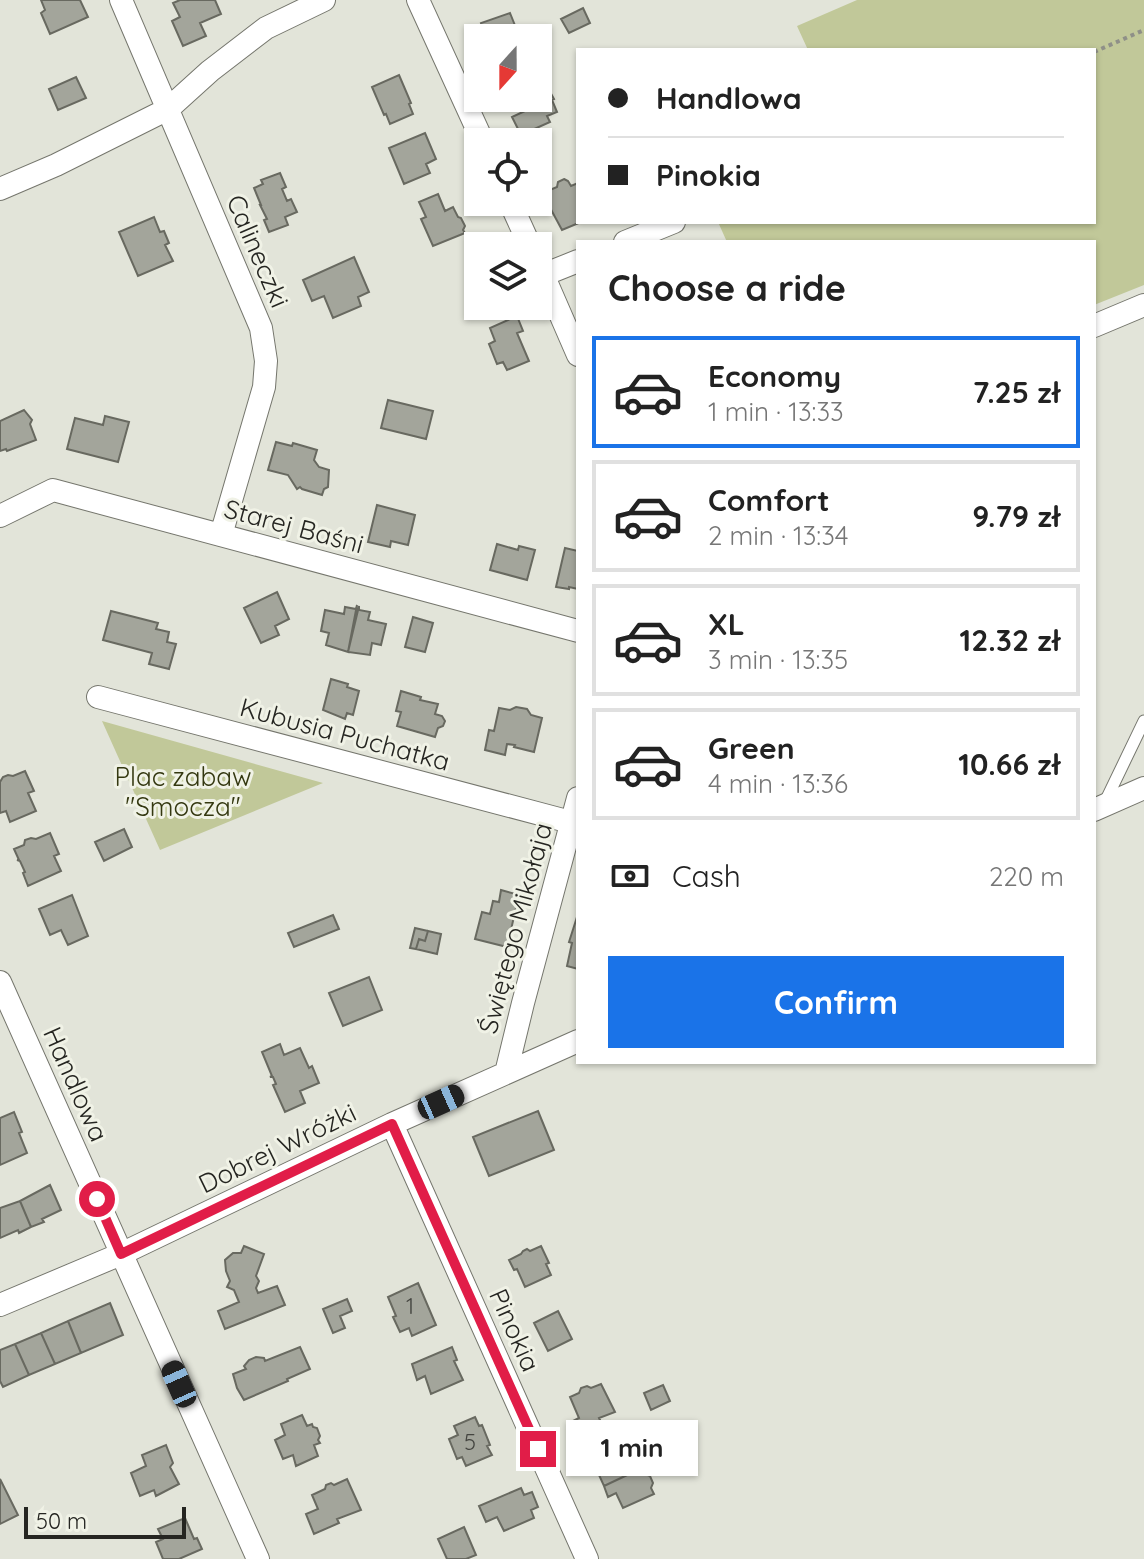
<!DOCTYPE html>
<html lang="en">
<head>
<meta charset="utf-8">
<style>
  :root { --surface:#fff; --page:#f6f6f6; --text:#222; --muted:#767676; --line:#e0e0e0; --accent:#1a73e8 }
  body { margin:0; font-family:Quicksand,sans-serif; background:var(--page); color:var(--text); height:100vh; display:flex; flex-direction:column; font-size:30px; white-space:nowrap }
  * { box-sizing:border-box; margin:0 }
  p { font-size:26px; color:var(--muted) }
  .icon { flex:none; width:44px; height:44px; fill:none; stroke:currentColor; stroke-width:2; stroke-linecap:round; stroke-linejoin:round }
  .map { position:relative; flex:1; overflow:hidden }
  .sheet { position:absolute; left:576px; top:240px; width:520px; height:824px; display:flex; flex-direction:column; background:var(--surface); border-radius:0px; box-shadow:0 2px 6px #0004 }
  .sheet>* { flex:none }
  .banner { position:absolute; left:576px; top:48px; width:520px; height:176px; border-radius:0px; box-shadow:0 2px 6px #0004; display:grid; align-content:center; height:176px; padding:0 32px; background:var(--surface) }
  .needle { width:52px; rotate:201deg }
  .tools { position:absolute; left:464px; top:24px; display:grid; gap:16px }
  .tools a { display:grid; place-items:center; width:88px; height:88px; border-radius:0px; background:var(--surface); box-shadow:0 2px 6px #0004; font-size:40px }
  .scale { position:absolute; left:24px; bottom:20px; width:162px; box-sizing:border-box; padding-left:8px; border:4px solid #252521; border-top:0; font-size:22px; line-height:28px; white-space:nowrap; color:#252521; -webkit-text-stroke:6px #f0f2e6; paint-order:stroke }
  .end { position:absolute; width:36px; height:36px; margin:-18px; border:10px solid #e11d48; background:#fff; box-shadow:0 0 0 4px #fff }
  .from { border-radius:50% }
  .bubble { position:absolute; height:56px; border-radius:0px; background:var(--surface); box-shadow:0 2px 6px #0004; font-size:26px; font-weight:800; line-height:56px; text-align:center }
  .car { position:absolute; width:24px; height:48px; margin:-24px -12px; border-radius:10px; box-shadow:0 0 6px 2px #0007; background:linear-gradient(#222 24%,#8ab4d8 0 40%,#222 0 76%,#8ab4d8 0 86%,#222 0) }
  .banner b { display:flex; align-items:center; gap:28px; height:76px; font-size:30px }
  .banner b+b { border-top:2px solid var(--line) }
  .banner i { width:20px; height:20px; background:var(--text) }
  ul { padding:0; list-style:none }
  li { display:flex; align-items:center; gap:24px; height:112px; margin:0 16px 12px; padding:0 16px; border:4px solid var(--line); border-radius:0px }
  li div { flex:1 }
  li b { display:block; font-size:30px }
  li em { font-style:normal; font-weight:800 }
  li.on { border-color:var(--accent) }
  li>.icon { width:72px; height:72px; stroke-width:1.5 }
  h2 { padding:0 32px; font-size:36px; line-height:96px }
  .pay { display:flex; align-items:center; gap:20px; height:88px; padding:0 32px; font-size:30px }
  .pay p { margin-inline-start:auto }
  .primary-button { display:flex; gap:16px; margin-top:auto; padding:16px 32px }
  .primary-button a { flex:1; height:92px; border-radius:0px; background:var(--accent); color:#fff; font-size:32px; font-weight:800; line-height:92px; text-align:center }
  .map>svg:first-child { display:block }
</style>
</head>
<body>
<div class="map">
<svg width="1144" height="1559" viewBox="0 0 1144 1559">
  <rect width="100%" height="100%" fill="#e2e4d9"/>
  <path fill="#c1c899" d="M 857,0 L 1144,0 L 1144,285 L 1094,305 L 1094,242 L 727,242 L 718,222 L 1094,222 L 1094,50 L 808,50 L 797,26 Z
    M 102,721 L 323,783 L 160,850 Z"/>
  <path fill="#a3a59b" stroke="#686960" stroke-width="2" d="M 41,0 L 80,0 L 88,17 L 50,34 L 41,13 L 45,10 Z
    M 180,0 L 215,0 L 221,14 L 200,23 L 206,36 L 183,46 L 172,21 L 180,17 L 173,3 Z
    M 583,8 L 590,23 L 569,33 L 561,19 Z
    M 510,13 L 520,38 L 486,38 L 481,23 Z
    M 539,72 L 548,91 L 549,90 L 554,99 L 552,100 L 557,112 L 547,116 L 550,122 L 521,135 L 512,117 L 525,111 L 519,98 L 538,98 Z
    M 399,75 L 411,103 L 409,104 L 413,114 L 390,124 L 386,114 L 384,115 L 372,87 Z
    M 76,77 L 86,98 L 58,110 L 49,89 Z
    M 425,133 L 436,159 L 426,164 L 430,173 L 404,184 L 389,148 Z
    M 280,173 L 286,187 L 282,189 L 287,201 L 291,199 L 297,212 L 285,217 L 288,225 L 269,232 L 264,220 L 267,219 L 260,205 L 261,205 L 254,188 L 263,184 L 261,180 Z
    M 564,179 L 568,181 L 571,186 L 578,183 L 578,222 L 581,222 L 562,230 L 548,204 L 550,203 L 545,192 L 557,187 L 558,182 Z
    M 438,194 L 445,211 L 453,207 L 458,217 L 461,218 L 465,226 L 463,230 L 465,233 L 433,246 L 421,219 L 426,217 L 419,202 Z
    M 154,217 L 160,232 L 164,231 L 169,243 L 165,245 L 173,261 L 138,276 L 119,232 Z
    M 354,257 L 369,292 L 358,297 L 361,306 L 333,318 L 324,296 L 312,301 L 303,280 Z
    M 517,316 L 523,331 L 517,333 L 529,361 L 507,370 L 503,362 L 497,364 L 489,344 L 495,341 L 490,328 Z
    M 388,400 L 433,411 L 426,439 L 381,428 Z
    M 24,410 L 32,420 L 30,424 L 36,440 L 7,451 L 6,449 L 0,451 L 0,421 Z
    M 105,416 L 129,422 L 118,462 L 67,449 L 75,418 L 103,425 Z
    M 276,442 L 292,446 L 293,443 L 317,450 L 314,460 L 319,467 L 329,470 L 328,487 L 324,489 L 322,495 L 302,489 L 300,487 L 297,489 L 288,475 L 268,470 Z
    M 377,505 L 415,515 L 408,545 L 391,541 L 390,547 L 368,542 Z
    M 497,544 L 518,550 L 519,546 L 535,550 L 527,580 L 490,570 Z
    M 565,548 L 578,551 L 578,589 L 569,587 L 569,589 L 556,587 Z
    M 277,592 L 289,619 L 275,626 L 279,635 L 261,643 L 244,608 Z
    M 357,605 L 348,652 L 326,645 L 329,633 L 321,631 L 325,610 L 344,614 L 345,607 L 356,609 Z
    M 359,606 L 359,610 L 370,612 L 368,620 L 386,624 L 381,645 L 372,643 L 370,655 L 348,652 Z
    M 111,611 L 158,623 L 156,629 L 169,632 L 167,642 L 176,644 L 169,669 L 149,664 L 152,653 L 103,640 Z
    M 413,617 L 433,623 L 425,652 L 405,647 Z
    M 331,679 L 348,684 L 347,687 L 359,691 L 353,715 L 347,713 L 345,719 L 323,710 Z
    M 401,691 L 421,697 L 420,700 L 438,704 L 435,714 L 442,716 L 445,721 L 443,726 L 438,728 L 435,737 L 397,726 L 401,712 L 396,711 Z
    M 516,707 L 527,709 L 531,715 L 542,718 L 534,752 L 514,747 L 515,745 L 507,744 L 505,755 L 485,750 L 489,730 L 494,731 L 499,708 L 510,710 Z
    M 25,771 L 34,791 L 28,793 L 36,811 L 10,822 L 6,811 L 0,813 L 0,782 L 3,777 L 8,775 L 13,776 Z
    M 124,829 L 132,847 L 104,861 L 95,842 Z
    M 50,833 L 59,854 L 54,856 L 61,871 L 28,886 L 23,873 L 25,872 L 20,861 L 17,860 L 19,860 L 14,849 L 24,845 L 25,840 L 31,838 L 36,839 Z
    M 501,890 L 519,895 L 507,947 L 475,939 L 482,912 L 490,914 L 493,901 L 499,902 Z
    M 72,895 L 88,936 L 68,945 L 61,930 L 50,935 L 39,909 Z
    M 333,915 L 339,929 L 294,947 L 288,933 Z
    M 577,917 L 578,917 L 578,969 L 567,966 L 572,943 L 569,942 Z
    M 415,928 L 428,931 L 425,941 L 419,939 L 416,949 L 410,948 Z
    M 428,931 L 441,934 L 437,954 L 416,949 L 419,939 L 425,941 Z
    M 369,977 L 382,1010 L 343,1026 L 329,993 Z
    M 280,1044 L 284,1055 L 300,1048 L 309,1068 L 312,1066 L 319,1083 L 300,1091 L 305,1103 L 285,1112 L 273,1085 L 276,1084 L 273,1077 L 270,1077 L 272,1076 L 262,1052 Z
    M 538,1111 L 554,1150 L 489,1176 L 473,1137 Z
    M 14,1112 L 22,1132 L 19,1133 L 27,1153 L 0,1165 L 0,1118 Z
    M 50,1185 L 61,1210 L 42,1219 L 44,1222 L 31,1227 L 20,1201 Z
    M 20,1201 L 31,1227 L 19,1233 L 18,1230 L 0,1238 L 0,1208 Z
    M 244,1246 L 264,1254 L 256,1276 L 259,1281 L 256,1288 L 258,1293 L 277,1286 L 285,1305 L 225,1329 L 218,1311 L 239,1302 L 234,1290 L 227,1287 L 230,1281 L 226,1271 L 225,1260 L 233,1253 L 241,1253 Z
    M 541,1246 L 549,1263 L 546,1264 L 551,1275 L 525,1287 L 517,1269 L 514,1270 L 509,1260 L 521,1254 L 523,1251 L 527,1249 L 530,1251 Z
    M 418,1283 L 436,1325 L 412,1336 L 409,1328 L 400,1332 L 393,1317 L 396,1316 L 388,1297 Z
    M 347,1299 L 352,1311 L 340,1316 L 345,1328 L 333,1333 L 323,1309 Z
    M 110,1303 L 123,1335 L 81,1353 L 68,1321 Z
    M 558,1311 L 572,1339 L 548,1351 L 534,1323 Z
    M 68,1321 L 81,1353 L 55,1364 L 41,1333 Z
    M 41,1333 L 55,1364 L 29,1375 L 15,1344 Z
    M 15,1344 L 29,1375 L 3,1387 L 0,1381 L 0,1350 Z
    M 300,1347 L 310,1369 L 287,1379 L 288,1381 L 244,1400 L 237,1388 L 233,1374 L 246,1369 L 244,1366 L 249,1360 L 256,1357 L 264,1358 L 265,1361 Z
    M 452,1347 L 457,1360 L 454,1361 L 463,1380 L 431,1394 L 425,1376 L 417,1380 L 412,1364 Z
    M 601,1384 L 615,1412 L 599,1418 L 605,1430 L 578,1442 L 569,1423 L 579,1418 L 570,1397 L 579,1393 L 581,1388 L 587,1386 L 591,1388 Z
    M 663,1385 L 670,1401 L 651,1410 L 644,1393 Z
    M 302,1415 L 307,1426 L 312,1424 L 313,1427 L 317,1428 L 320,1436 L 318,1440 L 320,1443 L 314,1445 L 318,1456 L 296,1466 L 293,1455 L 283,1459 L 275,1440 L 285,1435 L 281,1424 Z
    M 475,1417 L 479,1426 L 482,1425 L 490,1445 L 487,1446 L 492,1455 L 466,1466 L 462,1457 L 457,1459 L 449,1439 L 458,1435 L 454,1426 Z
    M 631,1443 L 634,1449 L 639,1451 L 643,1458 L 640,1463 L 642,1468 L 604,1486 L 599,1475 L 607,1471 L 600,1457 Z
    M 166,1445 L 173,1463 L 170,1467 L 179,1484 L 156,1496 L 154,1490 L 140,1496 L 131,1473 L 146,1466 L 142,1455 Z
    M 642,1468 L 645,1474 L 650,1476 L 653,1483 L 651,1488 L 654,1494 L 623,1508 L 616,1493 L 608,1497 L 604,1486 Z
    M 0,1479 L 18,1515 L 0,1524 Z
    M 347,1479 L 361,1510 L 337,1519 L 339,1523 L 314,1534 L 306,1514 L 318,1509 L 312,1495 L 325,1489 L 326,1485 L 331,1483 L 334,1485 Z
    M 521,1488 L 524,1495 L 532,1492 L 538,1507 L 531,1510 L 534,1518 L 504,1531 L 497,1517 L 486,1522 L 479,1506 Z
    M 185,1518 L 194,1539 L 197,1538 L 202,1549 L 179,1559 L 163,1559 L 156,1542 L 163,1539 L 158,1529 Z
    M 464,1527 L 476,1555 L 466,1559 L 447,1559 L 438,1539 Z"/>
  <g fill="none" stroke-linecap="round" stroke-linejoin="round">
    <defs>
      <path id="service" d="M 1105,802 L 1144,721"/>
      <path id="minor" d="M 121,0 L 261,328 L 266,361 L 264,387 L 221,535
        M 418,0 L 483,142
        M 0,189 L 56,165 L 168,109 L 210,71 L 266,28 L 324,0
        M 510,202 L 530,246
        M 625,242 L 674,222
        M 538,263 L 578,355
        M 543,275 L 578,261
        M 1094,326 L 1144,305
        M 0,516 L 53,490 L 578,631
        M 98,697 L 578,824
        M 1094,810 L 1144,788
        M 0,982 L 258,1559
        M 506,1073 L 523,1003 L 578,798
        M 392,1124 L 587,1559
        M 0,1305 L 121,1254 L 392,1124 L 578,1041"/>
    </defs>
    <use href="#service" stroke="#75766d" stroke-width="13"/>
    <use href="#minor" stroke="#75766d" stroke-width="24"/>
    <path stroke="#8f9088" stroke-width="4" stroke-dasharray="4 4" stroke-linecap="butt" d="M 1094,52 L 1144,30"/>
    <use href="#service" stroke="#fff" stroke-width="11"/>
    <use href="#minor" stroke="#fff" stroke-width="22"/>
  </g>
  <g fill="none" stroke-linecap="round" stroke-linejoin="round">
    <path stroke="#e11d48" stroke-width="10" d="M 97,1199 L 121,1254 L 392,1124 L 538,1449"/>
  </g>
  <g text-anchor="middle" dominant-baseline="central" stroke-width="6" stroke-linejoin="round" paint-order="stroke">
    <g font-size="22" fill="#444540">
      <text x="410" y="1306">1</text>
      <text x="470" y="1442">5</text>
    </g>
    <g font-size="26" fill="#252521" stroke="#f0f2e6">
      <text transform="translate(258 251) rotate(67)">Calineczki</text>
      <text transform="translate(294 526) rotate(15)">Starej Baśni</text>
      <text transform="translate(345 734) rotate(15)">Kubusia Puchatka</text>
      <text transform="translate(515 928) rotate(-75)">Świętego Mikołaja</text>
      <text transform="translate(76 1084) rotate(66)">Handlowa</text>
      <text transform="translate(277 1148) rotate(-26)">Dobrej Wróżki</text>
      <text transform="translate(515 1330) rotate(66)">Pinokia</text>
    </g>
    <g font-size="26" fill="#343810" stroke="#f0f2e6">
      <text x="183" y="776">Plac zabaw<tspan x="183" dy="30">"Smocza"</tspan></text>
    </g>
  </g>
</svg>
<div class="tools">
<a><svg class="needle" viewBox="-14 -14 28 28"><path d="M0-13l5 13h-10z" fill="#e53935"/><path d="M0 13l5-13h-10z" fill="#767676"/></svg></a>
<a><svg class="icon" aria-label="locate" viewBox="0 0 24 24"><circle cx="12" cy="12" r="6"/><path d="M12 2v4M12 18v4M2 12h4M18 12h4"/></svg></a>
<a><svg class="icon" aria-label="layers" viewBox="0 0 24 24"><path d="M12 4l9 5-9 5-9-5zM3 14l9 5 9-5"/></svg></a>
</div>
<div class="scale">50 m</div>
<i class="end from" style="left:97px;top:1199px"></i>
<i class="end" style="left:538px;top:1449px"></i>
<div class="bubble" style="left:566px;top:1420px;width:132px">1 min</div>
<i class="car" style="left:441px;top:1102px;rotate:66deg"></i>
<i class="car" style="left:179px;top:1384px;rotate:336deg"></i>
<div class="banner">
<b><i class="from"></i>Handlowa</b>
<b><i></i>Pinokia</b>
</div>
<section class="sheet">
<h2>Choose a ride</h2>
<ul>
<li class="on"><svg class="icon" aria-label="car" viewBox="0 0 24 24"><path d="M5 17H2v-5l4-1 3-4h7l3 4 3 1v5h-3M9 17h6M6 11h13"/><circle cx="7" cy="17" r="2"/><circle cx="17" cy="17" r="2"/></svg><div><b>Economy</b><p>1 min · 13:33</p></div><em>7.25 zł</em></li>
<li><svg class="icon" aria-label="car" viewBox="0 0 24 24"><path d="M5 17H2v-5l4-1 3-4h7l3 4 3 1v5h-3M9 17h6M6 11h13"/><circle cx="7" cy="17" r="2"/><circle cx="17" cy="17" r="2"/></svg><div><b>Comfort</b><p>2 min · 13:34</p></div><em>9.79 zł</em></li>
<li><svg class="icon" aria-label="car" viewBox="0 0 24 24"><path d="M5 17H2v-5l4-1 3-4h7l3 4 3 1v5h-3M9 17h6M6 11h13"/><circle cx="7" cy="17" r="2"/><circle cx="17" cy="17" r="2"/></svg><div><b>XL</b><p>3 min · 13:35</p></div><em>12.32 zł</em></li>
<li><svg class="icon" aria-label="car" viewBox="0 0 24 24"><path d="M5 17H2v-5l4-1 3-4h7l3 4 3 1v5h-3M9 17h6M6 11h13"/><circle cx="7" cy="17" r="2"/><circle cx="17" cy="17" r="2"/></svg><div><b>Green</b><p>4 min · 13:36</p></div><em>10.66 zł</em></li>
</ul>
<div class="pay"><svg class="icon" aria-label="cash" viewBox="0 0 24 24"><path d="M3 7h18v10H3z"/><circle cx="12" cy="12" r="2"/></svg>Cash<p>220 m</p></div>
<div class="primary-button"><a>Confirm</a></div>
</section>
</div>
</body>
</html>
